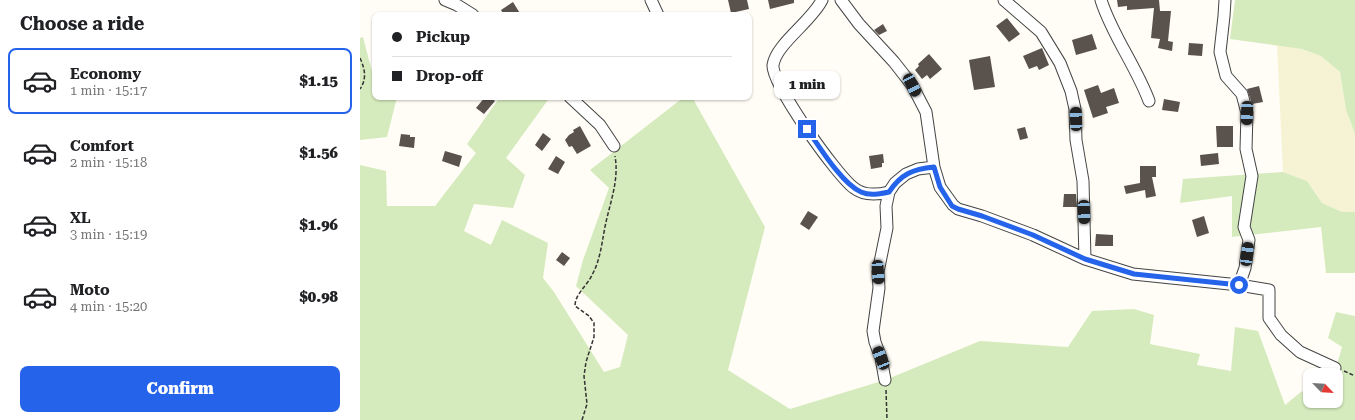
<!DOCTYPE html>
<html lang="en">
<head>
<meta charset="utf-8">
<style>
  :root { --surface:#fff; --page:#f6f6f6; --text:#202124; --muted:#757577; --line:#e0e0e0; --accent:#2563eb }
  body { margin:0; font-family:"Roboto Serif",serif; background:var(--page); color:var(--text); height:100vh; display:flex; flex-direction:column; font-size:15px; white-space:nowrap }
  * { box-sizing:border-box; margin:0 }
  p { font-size:13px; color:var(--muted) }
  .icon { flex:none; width:22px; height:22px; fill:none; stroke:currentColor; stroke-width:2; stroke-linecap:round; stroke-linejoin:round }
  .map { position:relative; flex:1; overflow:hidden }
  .details { display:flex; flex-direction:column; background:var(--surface); width:360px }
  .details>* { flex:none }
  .hud { position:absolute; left:12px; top:12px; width:380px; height:88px; border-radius:8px; box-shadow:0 1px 3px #0004; display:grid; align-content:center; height:88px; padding:0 20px; background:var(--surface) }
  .needle { width:26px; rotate:115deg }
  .controls { position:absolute; left:943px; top:368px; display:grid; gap:8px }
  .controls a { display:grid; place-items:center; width:40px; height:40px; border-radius:8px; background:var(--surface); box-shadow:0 1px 3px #0004; font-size:20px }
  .end { position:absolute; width:18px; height:18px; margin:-9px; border:5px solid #2563eb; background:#fff; box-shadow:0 0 0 2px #fff }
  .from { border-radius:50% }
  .bubble { position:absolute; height:28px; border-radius:8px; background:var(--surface); box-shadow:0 1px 3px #0004; font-size:13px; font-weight:800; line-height:28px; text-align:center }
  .car { position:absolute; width:12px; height:24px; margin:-12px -6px; border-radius:5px; box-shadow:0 0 3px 1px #0007; background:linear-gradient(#222 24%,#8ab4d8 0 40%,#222 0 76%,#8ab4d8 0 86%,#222 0) }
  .hud b { display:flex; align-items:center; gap:14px; height:38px; font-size:15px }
  .hud b+b { border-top:1px solid var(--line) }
  .hud i { width:10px; height:10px; background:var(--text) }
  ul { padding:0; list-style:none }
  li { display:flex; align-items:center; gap:12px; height:66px; margin:0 8px 6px; padding:0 12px; border:2px solid transparent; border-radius:8px }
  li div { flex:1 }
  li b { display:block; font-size:15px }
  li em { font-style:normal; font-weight:800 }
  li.current { border-color:var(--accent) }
  li>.icon { width:36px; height:36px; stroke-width:1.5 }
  h2 { padding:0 20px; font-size:18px; line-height:48px }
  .action { display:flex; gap:8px; margin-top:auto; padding:8px 20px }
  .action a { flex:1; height:46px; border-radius:8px; background:var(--accent); color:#fff; font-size:16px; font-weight:800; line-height:46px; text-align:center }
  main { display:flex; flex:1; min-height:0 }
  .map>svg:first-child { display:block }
</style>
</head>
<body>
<main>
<section class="details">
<h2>Choose a ride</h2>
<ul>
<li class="current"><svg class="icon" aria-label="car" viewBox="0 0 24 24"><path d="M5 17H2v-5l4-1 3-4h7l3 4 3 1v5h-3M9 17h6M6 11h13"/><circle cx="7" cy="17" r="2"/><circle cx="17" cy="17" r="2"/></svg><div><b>Economy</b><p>1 min · 15:17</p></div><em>$1.15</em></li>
<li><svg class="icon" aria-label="car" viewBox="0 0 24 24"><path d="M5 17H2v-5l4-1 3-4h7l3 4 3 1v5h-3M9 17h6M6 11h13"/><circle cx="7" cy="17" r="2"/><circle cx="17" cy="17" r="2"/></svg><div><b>Comfort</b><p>2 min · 15:18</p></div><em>$1.56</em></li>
<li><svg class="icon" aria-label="car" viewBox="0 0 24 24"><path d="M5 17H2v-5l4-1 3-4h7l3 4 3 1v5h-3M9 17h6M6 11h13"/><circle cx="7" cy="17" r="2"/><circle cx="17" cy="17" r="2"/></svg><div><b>XL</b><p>3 min · 15:19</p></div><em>$1.96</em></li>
<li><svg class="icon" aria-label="car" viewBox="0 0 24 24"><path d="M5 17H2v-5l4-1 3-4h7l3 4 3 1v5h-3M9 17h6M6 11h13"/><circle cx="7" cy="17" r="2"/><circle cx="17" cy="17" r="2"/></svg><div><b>Moto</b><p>4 min · 15:20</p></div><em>$0.98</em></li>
</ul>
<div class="action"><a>Confirm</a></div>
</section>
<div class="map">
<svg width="995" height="420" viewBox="0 0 995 420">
  <rect width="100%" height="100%" fill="#fffdf5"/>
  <path fill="#f6f3d4" d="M 917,44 L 942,49 L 961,56 L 980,72 L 986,110 L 995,134 L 995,212 L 982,212 L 962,203 L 947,181 L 923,172 Z"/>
  <path fill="#d5ebbd" d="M 875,0 L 995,0 L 995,134 L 986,110 L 980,72 L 961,56 L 942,49 L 870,39 Z
    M 3,37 L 15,83 L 15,97 L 37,97 L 27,137 L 0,140 L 0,38 Z
    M 140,97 L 190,97 L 146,158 L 165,175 L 153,208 L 114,204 L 104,231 L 131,245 L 142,220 L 188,243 L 183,278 L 194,292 L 244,372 L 260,367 L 268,335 L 216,286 L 223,260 L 249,188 L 230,170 L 324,97 L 332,97 L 405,227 L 368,370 L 430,409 L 525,380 L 620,341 L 708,347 L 732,311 L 774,309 L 794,315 L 790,344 L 840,354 L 837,365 L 871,371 L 875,327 L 898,331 L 925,405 L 942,391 L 948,398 L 950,397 L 950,401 L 976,401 L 976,375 L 974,375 L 982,347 L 968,338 L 976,312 L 995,316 L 995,420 L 0,420 L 0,165 L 26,171 L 27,206 L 75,206 L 116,153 L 107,144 Z
    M 923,172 L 947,181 L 962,203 L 982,212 L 995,212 L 995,273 L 966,273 L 961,227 L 872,237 L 872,196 L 820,203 L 823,179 Z"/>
  <path fill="#5a524d" d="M 368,0 L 387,0 L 389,9 L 371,13 Z
    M 408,0 L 434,0 L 434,3 L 410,9 Z
    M 757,0 L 799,0 L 800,11 L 811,11 L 808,41 L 813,42 L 812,51 L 798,48 L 800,39 L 791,38 L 794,8 L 767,10 L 767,6 L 758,7 Z
    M 153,2 L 161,15 L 144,15 L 141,10 Z
    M 647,18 L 660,34 L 649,42 L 636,26 Z
    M 523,24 L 527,31 L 519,35 L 514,30 Z
    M 732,34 L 737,49 L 716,55 L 712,40 Z
    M 829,43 L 843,44 L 842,56 L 828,55 Z
    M 682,48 L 689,65 L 679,70 L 677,66 L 669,69 L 663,56 Z
    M 569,54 L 582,69 L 570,79 L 567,75 L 562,79 L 555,70 L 559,66 L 558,64 Z
    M 630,56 L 635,87 L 614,90 L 609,60 Z
    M 738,85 L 741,93 L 754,88 L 759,103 L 746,107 L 748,113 L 733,118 L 724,90 Z
    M 899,86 L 903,102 L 892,104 L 887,89 Z
    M 125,97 L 130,97 L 135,101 L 124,114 L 116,108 Z
    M 804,99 L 820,102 L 818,112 L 802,110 Z
    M 220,126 L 231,146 L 217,154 L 212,146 L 209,147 L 205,140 L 209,135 L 214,132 L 213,130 Z
    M 856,126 L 873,126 L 873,147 L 857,147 Z
    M 665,127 L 668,138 L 660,140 L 657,129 Z
    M 183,133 L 191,139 L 182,151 L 175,145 Z
    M 41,134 L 50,135 L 50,137 L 55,137 L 54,148 L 39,146 Z
    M 85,151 L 102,156 L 99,167 L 82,161 Z
    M 858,153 L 859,164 L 841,166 L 840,155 Z
    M 523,154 L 524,163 L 522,163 L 522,167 L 511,169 L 509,156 Z
    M 196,156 L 205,162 L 198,174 L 188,169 Z
    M 780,166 L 796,166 L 796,177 L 792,177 L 796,196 L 786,198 L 785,190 L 766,194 L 764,186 L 780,183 Z
    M 704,194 L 716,194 L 717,207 L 703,207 Z
    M 448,211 L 458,217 L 449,230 L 440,224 Z
    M 844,216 L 849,233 L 837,237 L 832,220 Z
    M 736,234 L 753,235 L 753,246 L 735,246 Z
    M 202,252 L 210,258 L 204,266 L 196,260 Z"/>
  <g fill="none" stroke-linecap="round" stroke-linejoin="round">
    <defs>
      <path id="minor" d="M 85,0 L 97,5 L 113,15
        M 291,0 L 298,15
        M 462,0 C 452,21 416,44 413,65 C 411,83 477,176 494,188 C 504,196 517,195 529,192
        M 481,0 L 499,24 L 534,62 L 552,85 L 566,112 L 574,167 L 580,187 L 593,205 L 598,209 L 622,216 L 673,235 L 725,259 L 773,274 L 879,285 L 909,290 L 909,318 L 921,335 L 940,352 L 975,368
        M 644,0 L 681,32 L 700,63 L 711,91 L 715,109 L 716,140 L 723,181 L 725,259
        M 741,0 C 752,35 776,66 789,101
        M 865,0 L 864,16 L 860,52 L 866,76 L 882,94 L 887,113 L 886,149 L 892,176 L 884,227 L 889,240 L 885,268 L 879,285
        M 210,97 L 240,125 L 254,146
        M 525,380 L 521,358 L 515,342 L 513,331 L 519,288 L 518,272 L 527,228 L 526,206 L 529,192 L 535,183 L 546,174 L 558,169 L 574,167"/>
    </defs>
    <use href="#minor" stroke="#444" stroke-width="13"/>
    <path stroke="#333" stroke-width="1.5" stroke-dasharray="4 2" stroke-linecap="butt" d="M 0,58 C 5,69 7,79 0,89
      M 984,371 L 995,376
      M 526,390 L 527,420
      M 222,420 L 227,404 L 224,376 L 226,362 L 234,337 L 234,323 L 229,316 L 215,306 C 215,294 227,286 232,275 C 241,259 242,240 246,222 C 251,200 259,179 255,156"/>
    <use href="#minor" stroke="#fff" stroke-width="11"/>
  </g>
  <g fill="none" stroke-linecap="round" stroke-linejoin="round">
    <path stroke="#2563eb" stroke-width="5" d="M 447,129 C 459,146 482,184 501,192 C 510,196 520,194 529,192 C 541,174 553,169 574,167 L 580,187 L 592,206 L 598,209 L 622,216 L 673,235 L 725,259 L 774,274 L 879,285"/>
  </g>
</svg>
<div class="controls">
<a><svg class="needle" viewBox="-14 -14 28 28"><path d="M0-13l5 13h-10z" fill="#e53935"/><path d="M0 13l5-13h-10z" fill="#757577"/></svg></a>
</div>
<i class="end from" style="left:879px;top:285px"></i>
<i class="end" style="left:447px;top:129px"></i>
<div class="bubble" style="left:414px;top:71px;width:66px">1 min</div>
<i class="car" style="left:552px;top:85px;rotate:153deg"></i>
<i class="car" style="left:887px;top:113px;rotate:182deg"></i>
<i class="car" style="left:716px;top:119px;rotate:358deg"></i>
<i class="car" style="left:724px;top:212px;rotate:178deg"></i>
<i class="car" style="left:887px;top:254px;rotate:7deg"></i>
<i class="car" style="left:518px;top:272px;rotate:176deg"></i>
<i class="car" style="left:521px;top:358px;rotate:338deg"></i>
<div class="hud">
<b><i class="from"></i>Pickup</b>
<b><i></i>Drop-off</b>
</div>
</div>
</main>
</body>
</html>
